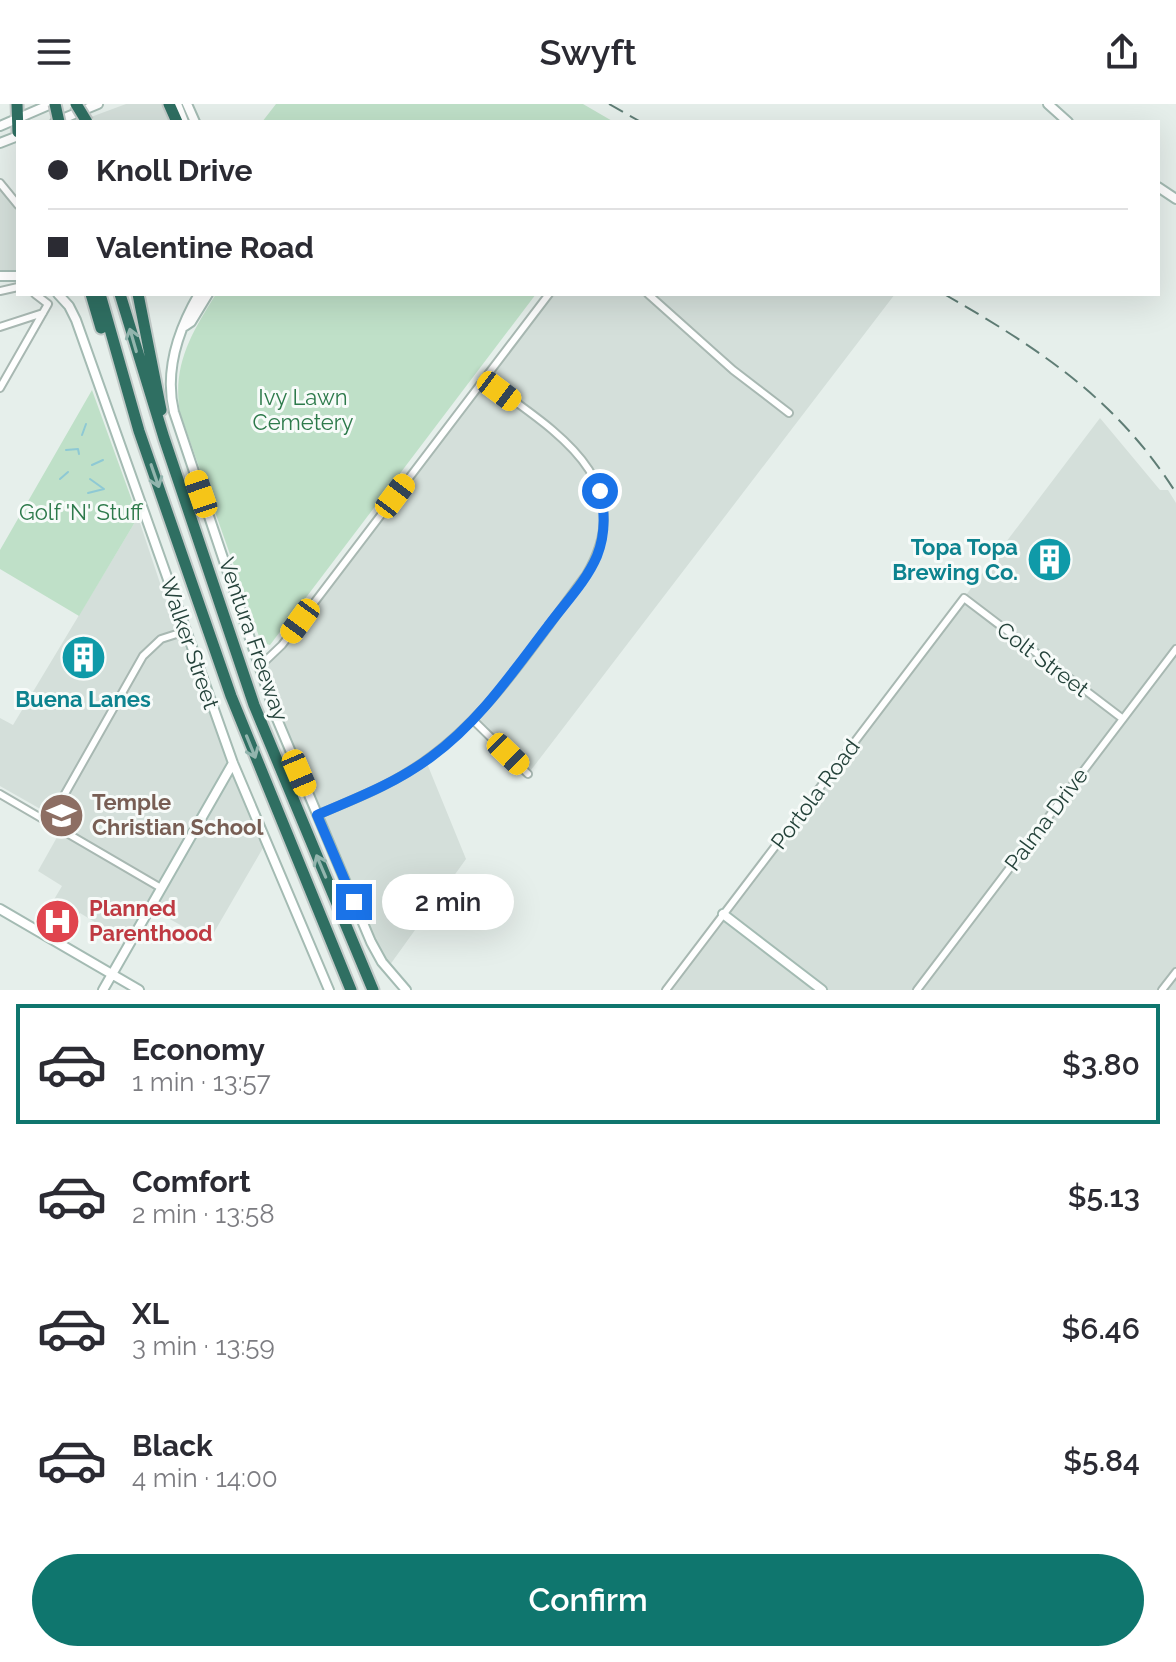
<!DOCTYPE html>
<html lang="en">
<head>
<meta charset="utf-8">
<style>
  :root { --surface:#fff; --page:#f7f7f7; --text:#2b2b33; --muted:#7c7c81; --line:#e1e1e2; --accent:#0f766e }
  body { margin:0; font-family:Raleway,sans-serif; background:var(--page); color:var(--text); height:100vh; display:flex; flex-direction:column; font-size:30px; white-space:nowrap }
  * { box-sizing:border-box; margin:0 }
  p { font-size:26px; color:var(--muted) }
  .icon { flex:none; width:44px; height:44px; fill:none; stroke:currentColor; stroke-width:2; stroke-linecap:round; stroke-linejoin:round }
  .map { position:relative; height:886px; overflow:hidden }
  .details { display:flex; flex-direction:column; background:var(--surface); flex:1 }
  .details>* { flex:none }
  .top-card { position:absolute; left:16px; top:16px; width:1144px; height:176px; border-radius:0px; box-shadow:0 8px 32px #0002; display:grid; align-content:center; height:176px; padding:0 32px; background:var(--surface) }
  .end { position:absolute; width:36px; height:36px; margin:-18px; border:10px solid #1a73e8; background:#fff; box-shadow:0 0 0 4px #fff }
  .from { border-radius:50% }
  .bubble { position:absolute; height:56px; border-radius:28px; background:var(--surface); box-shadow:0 8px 32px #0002; font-size:26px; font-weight:600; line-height:56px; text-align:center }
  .car { position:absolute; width:24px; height:48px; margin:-24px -12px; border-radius:10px; box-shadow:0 0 6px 2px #0007; background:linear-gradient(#f5c518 24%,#345 0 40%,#f5c518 0 76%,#345 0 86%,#f5c518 0) }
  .top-card b { display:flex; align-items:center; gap:28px; height:76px; font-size:30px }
  .top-card b+b { border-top:2px solid var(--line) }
  .top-card i { width:20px; height:20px; background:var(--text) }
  ul { padding:14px 0 0; list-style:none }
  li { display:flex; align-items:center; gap:24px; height:120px; margin:0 16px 12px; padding:0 16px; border:4px solid transparent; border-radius:0px }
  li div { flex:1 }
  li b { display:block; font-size:30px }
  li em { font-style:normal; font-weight:600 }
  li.current { border-color:var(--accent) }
  li>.icon { width:72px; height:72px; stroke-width:1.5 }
  .action { display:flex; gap:16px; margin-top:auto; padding:16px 32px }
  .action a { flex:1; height:92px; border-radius:48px; background:var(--accent); color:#fff; font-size:32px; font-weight:600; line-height:92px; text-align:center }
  header { display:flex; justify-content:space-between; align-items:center; height:104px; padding:0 32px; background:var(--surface); font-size:36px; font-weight:600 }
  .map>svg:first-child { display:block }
</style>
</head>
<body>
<header><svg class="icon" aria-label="menu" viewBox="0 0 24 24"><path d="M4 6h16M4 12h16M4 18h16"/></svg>Swyft<svg class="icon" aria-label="share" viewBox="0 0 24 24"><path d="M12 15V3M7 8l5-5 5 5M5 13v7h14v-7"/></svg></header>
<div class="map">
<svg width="1176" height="886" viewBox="0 0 1176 886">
  <rect width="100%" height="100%" fill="#e6efeb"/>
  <path fill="#d4dfda" d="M 126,0 L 165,0 L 172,18 L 92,18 L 91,13 Z
    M 0,79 L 18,101 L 18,172 L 0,172 Z
    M 549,190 L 895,190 L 528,670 L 473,617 L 426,657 L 466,755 L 387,865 L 376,848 L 260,562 L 271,554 Z
    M 1100,314 L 1160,386 L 1168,386 L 1176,399 L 1176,886 L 667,886 Z
    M 138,413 L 180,539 L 185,543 L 209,592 L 267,737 L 209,837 L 150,804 L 129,839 L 80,809 L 61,840 L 36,826 L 62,782 L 38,767 L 65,719 L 0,682 L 0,614 L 13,621 Z"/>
  <path fill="#bfe0c8" d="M 276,0 L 583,0 L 614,18 L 262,18 Z
    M 216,190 L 536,190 L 270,541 L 261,538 L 180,309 C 172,261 191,230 216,190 Z
    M 92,286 L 138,413 L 79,512 L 0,465 L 0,446 Z"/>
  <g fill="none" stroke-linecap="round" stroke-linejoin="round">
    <path stroke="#8ec9d4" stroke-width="2" d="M 82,331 L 86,320
      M 66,346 L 78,345 L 79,350
      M 92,361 L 103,356
      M 60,375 L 68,368
      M 88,389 L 104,385 L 90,375"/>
    <defs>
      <path id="street" d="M 0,79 L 18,101
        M 0,187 L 18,183
        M 648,190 L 733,266 L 789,309
        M 0,223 L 43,209
        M 0,284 L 48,200 L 35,190
        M 260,562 L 282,541 L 549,190
        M 473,616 L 528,670
        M 0,690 L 161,784
        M 317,711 C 349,697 382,685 411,666 C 486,619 534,540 586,471 C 643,374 551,325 484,275
        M 49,718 L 143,552 L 161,535 L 186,527
        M 666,886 L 964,494 L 1123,615
        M 917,886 L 1176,545
        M 1162,886 L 1176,868"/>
      <path id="secondary" d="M 177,0 L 184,18
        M 187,0 L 195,18
        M 1048,0 L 1068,18
        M 55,18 L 98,0
        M 0,22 L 51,0
        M 0,39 L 18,32
        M 1158,83 L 1176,95
        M 0,172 L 18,172
        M 58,190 L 69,202 L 76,216 L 233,659 L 329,886
        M 199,190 C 178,226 164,266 174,308 L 277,615 L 371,838 L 382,858 L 406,886
        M 185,222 L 191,218 L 208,190
        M 0,805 L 139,886
        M 723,810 L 822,886
        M 103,886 L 233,659"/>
      <path id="highway" d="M 17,0 L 18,28
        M 169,0 L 177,18
        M 91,190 L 101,224
        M 100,190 L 139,327 L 231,592 L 351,886
        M 120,190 L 164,334 L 254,601 L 373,886
        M 138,190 L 161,306"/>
    </defs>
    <use href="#street" stroke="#a8b8b2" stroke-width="10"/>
    <use href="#secondary" stroke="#a4bbb3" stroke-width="12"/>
    <use href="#highway" stroke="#c2cac8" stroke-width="15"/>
    <use href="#street" stroke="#fff" stroke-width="6"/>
    <use href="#secondary" stroke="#fff" stroke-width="8"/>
    <use href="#highway" stroke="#2f6f62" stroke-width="11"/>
    <path stroke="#5f7d75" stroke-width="2" stroke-dasharray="16 8" stroke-linecap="butt" d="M 609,0 L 641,18
      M 944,190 C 1038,244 1117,295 1176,389"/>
    <defs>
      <path id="highway-bridge" d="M 55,0 L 59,18
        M 76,0 L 87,18"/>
    </defs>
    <use href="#highway-bridge" stroke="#c2cac8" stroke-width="15" stroke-linecap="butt"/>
    <use href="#highway-bridge" stroke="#2f6f62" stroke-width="11"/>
  </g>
  <defs><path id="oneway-shaft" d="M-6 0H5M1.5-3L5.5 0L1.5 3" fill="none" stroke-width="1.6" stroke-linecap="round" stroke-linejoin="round" transform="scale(2)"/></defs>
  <g stroke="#93b5ae">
    <use href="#oneway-shaft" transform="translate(133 236) rotate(-106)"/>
    <use href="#oneway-shaft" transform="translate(155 372) rotate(71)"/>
    <use href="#oneway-shaft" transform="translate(251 643) rotate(68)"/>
    <use href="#oneway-shaft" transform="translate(321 762) rotate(-113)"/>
  </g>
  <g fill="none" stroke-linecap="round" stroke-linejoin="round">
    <path stroke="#1a73e8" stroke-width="10" d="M 354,798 L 317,711 C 357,694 396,679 431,653 C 479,618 512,569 548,522 C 564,500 586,478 597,452 C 605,432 605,408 600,387"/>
  </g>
  <defs>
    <symbol id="building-disc" viewBox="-11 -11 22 22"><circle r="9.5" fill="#0f9aa8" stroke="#f7fbf9"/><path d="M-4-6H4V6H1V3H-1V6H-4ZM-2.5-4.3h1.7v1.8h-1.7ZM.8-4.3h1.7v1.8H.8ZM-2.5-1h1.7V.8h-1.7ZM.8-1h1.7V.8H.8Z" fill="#fff"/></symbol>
    <symbol id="school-disc" viewBox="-11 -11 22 22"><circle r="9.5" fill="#8d6e63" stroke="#f7fbf9"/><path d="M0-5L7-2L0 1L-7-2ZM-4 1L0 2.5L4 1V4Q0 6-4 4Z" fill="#fff"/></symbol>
    <symbol id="hospital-disc" viewBox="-11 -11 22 22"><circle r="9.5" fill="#e0444e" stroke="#f7fbf9"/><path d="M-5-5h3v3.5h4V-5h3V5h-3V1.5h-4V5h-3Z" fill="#fff"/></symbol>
  </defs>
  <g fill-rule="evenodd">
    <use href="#building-disc" x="1024" y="430" width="51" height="51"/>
    <use href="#building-disc" x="58" y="528" width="51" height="51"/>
    <use href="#school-disc" x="36" y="686" width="51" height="51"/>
    <use href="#hospital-disc" x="32" y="792" width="51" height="51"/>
  </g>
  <g text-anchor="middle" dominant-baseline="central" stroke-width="6" stroke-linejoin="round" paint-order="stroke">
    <g font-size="22" fill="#2d7a4b" stroke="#f7fbf9">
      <text x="303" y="293">Ivy Lawn<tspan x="303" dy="25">Cemetery</tspan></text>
      <text x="81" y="408">Golf 'N' Stuff</text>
    </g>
    <g font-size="22" font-weight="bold" fill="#0d838f" stroke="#f7fbf9" text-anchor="end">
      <text x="1018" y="443">Topa Topa<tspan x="1018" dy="25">Brewing Co.</tspan></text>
      <text x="83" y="595" text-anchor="middle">Buena Lanes</text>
    </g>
    <g font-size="22" fill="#24423a" stroke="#f7fbf9">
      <text transform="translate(254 535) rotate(71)">Ventura Freeway</text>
      <text transform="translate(190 539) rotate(71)">Walker Street</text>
      <text transform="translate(1043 555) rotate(37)">Colt Street</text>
      <text transform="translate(815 690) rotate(-53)">Portola Road</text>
      <text transform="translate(1046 715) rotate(-53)">Palma Drive</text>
    </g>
    <g font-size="22" font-weight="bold" fill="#785e54" stroke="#f7fbf9" text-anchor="start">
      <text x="92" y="698">Temple<tspan x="92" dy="25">Christian School</tspan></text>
    </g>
    <g font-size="22" font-weight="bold" fill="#be3a42" stroke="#f7fbf9" text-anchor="start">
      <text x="89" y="804">Planned<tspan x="89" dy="25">Parenthood</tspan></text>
    </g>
  </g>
</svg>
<i class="end from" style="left:600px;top:387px"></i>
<i class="end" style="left:354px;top:798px"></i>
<div class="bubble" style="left:382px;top:770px;width:132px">2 min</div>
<i class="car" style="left:499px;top:287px;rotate:127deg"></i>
<i class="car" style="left:201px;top:390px;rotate:341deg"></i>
<i class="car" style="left:395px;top:392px;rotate:37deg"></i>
<i class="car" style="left:300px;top:517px;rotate:216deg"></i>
<i class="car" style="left:508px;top:650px;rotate:134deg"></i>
<i class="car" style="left:299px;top:669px;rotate:157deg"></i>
<div class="top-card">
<b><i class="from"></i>Knoll Drive</b>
<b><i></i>Valentine Road</b>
</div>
</div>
<section class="details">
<ul>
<li class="current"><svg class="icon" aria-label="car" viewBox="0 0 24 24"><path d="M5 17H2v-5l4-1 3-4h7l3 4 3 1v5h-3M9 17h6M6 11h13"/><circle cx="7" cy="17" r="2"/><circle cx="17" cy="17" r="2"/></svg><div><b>Economy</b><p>1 min · 13:57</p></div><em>$3.80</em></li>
<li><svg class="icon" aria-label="car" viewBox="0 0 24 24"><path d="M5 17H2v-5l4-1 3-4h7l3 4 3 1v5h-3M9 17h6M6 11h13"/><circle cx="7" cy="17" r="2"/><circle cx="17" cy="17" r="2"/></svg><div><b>Comfort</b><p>2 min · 13:58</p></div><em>$5.13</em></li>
<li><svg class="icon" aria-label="car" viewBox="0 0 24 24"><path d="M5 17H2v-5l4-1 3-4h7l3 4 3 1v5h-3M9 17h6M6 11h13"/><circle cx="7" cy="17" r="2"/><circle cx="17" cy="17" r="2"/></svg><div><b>XL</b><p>3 min · 13:59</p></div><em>$6.46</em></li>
<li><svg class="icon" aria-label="car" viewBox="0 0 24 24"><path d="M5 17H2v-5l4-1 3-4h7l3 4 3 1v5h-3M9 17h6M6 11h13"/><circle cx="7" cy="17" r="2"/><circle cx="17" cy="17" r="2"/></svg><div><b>Black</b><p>4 min · 14:00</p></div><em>$5.84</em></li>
</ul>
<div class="action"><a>Confirm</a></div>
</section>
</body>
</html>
